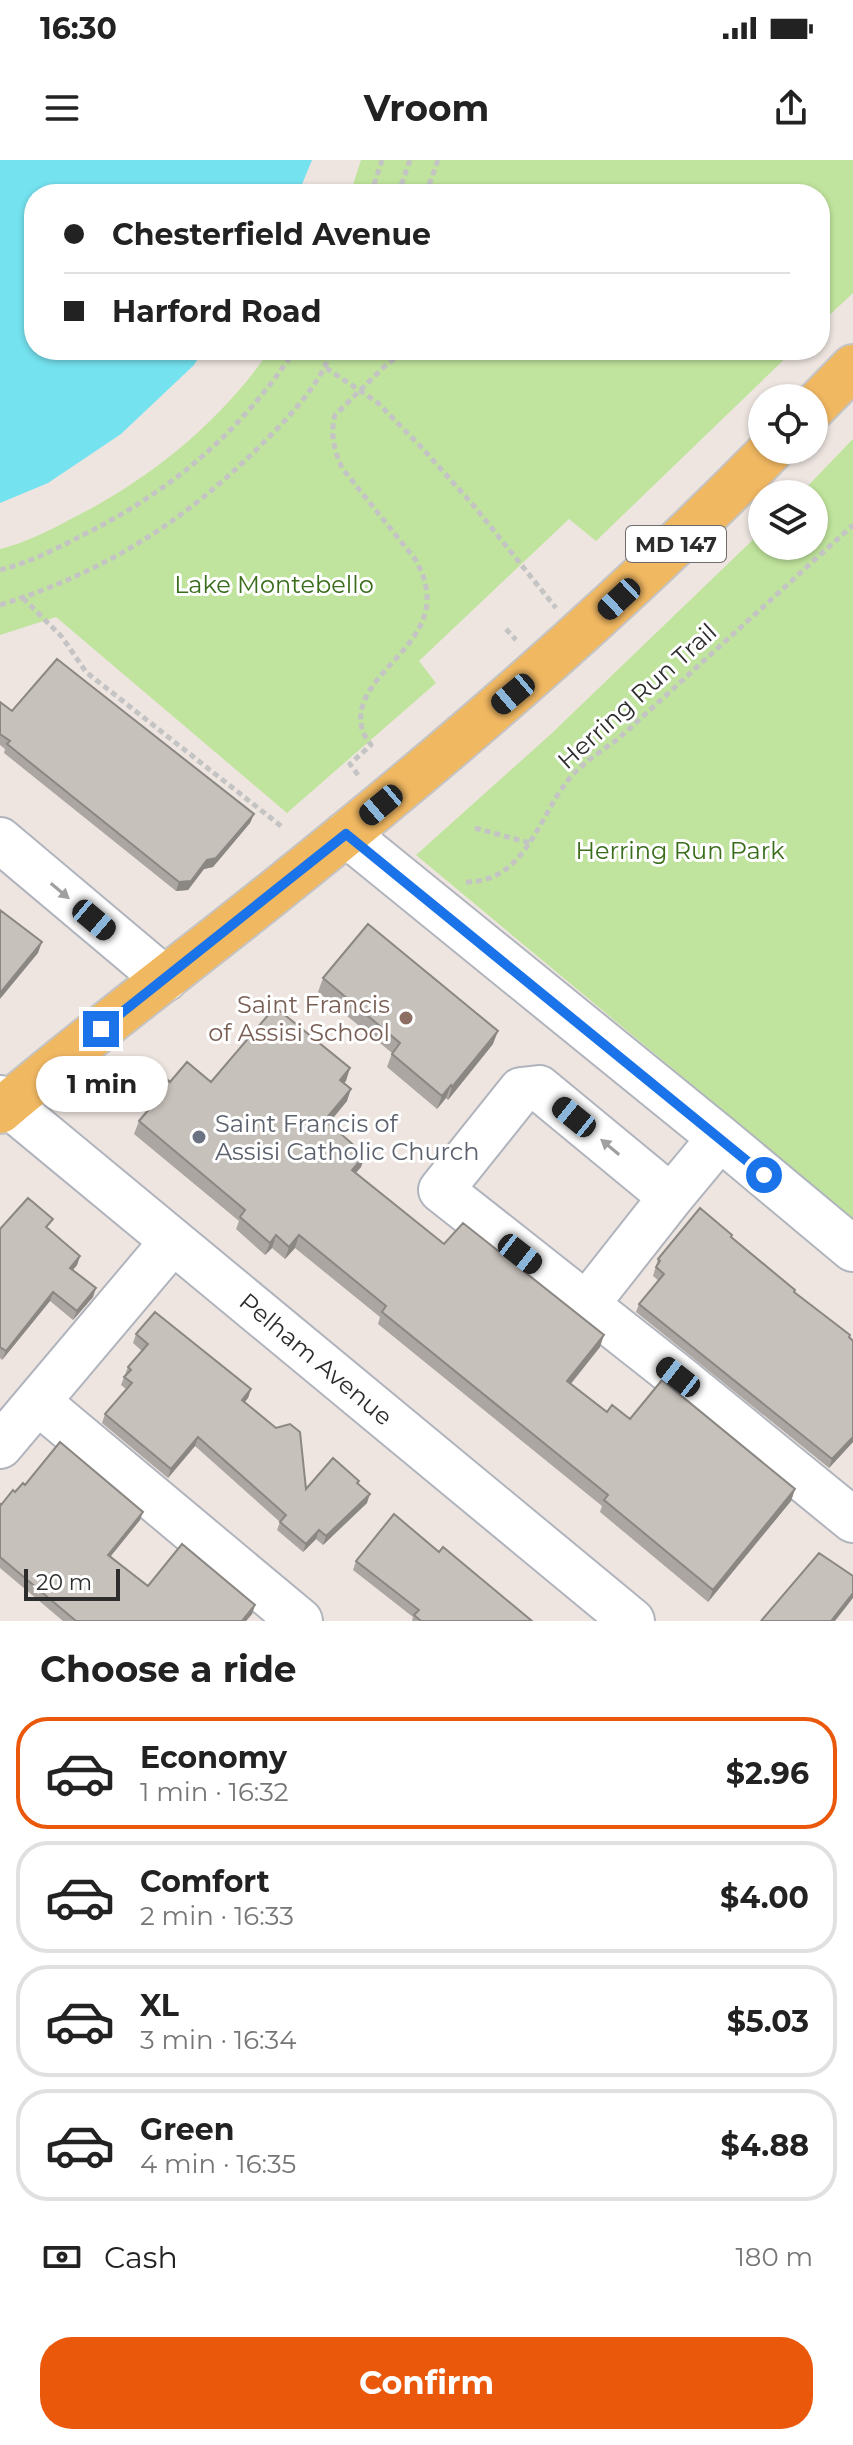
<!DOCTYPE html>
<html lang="en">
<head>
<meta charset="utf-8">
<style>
  :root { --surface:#fff; --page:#f6f6f6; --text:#222; --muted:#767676; --line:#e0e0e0; --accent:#ea580c }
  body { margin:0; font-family:Montserrat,sans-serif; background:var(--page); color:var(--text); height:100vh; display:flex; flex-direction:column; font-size:30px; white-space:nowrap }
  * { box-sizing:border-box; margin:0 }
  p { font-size:26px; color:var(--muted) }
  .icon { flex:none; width:44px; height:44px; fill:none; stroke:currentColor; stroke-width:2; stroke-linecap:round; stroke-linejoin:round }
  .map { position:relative; height:1461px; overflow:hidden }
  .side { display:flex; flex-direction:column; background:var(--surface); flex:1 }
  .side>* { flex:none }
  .top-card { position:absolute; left:24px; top:24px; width:806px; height:176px; border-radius:32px; box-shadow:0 2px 6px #0004; display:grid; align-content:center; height:176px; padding:0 40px; background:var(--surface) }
  .tools { position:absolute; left:748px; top:224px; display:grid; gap:16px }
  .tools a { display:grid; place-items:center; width:80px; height:80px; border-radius:50%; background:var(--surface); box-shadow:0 2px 6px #0004; font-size:40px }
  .scale { position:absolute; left:24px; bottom:20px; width:96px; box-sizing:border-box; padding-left:8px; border:4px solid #2d2d2d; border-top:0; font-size:22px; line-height:28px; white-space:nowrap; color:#2d2d2d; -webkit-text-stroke:6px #fff; paint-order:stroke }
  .end { position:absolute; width:36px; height:36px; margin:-18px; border:10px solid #1a73e8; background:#fff; box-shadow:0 0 0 4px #fff }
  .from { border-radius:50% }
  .bubble { position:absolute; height:56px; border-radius:28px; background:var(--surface); box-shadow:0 2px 6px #0004; font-size:26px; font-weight:700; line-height:56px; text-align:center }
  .car { position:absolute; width:24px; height:48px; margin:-24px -12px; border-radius:10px; box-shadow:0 0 6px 2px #0007; background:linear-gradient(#222 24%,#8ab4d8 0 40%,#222 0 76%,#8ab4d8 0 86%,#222 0) }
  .top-card b { display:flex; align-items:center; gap:28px; height:76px; font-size:30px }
  .top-card b+b { border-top:2px solid var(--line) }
  .top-card i { width:20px; height:20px; background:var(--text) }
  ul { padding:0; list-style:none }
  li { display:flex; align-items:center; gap:24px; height:112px; margin:0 16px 12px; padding:0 24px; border:4px solid var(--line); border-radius:32px }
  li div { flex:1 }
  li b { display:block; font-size:30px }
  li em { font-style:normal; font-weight:700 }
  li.active { border-color:var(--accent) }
  li>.icon { width:72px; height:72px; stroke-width:1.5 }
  h2 { padding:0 40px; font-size:36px; line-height:96px }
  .pay { display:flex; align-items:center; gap:20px; height:88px; padding:0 40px; font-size:30px }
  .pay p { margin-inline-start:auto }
  .primary-button { display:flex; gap:16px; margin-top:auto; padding:16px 40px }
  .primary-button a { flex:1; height:92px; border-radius:32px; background:var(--accent); color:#fff; font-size:32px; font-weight:700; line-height:92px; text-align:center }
  .status { display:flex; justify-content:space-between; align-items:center; height:56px; padding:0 40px; background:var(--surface); direction:ltr }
  .status svg { height:22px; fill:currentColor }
  header { display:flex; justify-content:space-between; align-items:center; height:104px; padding:0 40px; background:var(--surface); font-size:36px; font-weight:700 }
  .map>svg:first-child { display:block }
</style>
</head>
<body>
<div class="status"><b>16:30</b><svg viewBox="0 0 49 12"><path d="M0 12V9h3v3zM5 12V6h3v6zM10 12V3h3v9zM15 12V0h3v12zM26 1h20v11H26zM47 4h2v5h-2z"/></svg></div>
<header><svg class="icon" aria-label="menu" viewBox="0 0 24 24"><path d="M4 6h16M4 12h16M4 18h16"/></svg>Vroom<svg class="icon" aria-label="share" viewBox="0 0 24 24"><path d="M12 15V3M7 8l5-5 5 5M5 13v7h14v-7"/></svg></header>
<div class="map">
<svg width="853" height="1461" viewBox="0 0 853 1461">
  <rect width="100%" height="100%" fill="#eee5e0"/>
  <path fill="#c0e49d" d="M 361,0 L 853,0 L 853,133 L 820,164 L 820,34 L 350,34 Z
    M 270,190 L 794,190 L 596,381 L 569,359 L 419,501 L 436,523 L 287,653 L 56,457 L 0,475 L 0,389 C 24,383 47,372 69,360 C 149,320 219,264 270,190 Z
    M 853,279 L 853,1059 L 416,695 L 551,574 L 762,371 L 762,386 L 814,386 L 814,334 L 800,334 Z"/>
  <path fill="#74e2ef" d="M 0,0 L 312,0 L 298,34 L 34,34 L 34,190 L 203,190 L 194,205 L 121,274 L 48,323 L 0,343 Z"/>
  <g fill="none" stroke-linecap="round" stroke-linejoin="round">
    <defs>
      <path id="minor" d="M 346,674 L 720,978 L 853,1089
        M 0,680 L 165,819
        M 0,938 L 632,1461
        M 671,1037 L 539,928 L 521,930 L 441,1030 L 678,1217 L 853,1360
        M 586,1145 L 671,1037 L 720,978
        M 38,1242 L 300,1461
        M 0,1286 L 173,1081"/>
      <path id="major" d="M 814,247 L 853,207
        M 0,951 C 95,870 196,796 293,717 C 460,583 621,443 771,290"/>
    </defs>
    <use href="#minor" stroke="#b0b4bd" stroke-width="48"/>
    <use href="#major" stroke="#c4c4c4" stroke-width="48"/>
    <path stroke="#c4c4c4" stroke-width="5" stroke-dasharray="6 4" stroke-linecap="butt" d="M 371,34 L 382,0
      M 398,34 L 410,0
      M 426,34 L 438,0
      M 326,208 L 377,242 L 423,289 L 474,346 L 556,448
      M 0,410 C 28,403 54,390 79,377 C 170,332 238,275 295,190
      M 23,438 L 62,477 L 86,512 L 281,666
      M 0,445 C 107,411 184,362 263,283 C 290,256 319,226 332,190
      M 506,469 L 516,480
      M 358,615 L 350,604 L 371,585 C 368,580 363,574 362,569 C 347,508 464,483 415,399 L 342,308 C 334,290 330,274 335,255 L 386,205 L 407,190
      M 475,668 L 530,683
      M 466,722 C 524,722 537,661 566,623 C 579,605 600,592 618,579 L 853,365"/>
    <use href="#minor" stroke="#fff" stroke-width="44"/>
    <use href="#major" stroke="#f1b862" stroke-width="44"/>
  </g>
  <path fill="#aba6a1" d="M 0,542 L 12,551 L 254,654 L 250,663 L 213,707 L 204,709 L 188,730 L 176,731 L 4,593 L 5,589 L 0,585 Z
    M 323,818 L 493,884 L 448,940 L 446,938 L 437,949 L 387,907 L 392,893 L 318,832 Z
    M 350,908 L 344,923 L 347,941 L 328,963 L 365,995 L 361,1007 L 356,1013 L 444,1084 L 600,1187 L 571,1224 L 607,1252 L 630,1259 L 795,1329 L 791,1341 L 708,1442 L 600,1352 L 602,1346 L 378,1164 L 380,1157 L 295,1088 L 285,1099 L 272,1088 L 265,1095 L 236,1069 L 239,1061 L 134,974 L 139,961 L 147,951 L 142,946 L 146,934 L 170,922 L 211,922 Z
    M 50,1068 L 49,1070 L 80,1096 L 77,1105 L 73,1110 L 93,1137 L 73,1160 L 50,1141 L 2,1200 L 0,1198 L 0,1069 Z
    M 732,1075 L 731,1077 L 795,1130 L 794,1132 L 853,1181 L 853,1282 L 829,1308 L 636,1152 L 639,1144 L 659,1121 L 653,1116 L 658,1099 Z
    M 136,1174 L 251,1229 L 248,1238 L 244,1242 L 306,1329 L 358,1324 L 367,1343 L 323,1385 L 316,1379 L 303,1392 L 277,1370 L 280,1362 L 195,1286 L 168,1318 L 102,1263 L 105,1254 L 126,1229 L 121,1225 L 128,1207 L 142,1191 L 133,1183 Z
    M 25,1325 L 140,1360 L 111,1396 L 148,1426 L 255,1445 L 252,1454 L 246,1461 L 63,1461 L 0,1408 L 0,1344 L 1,1345 Z
    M 439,1392 L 532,1461 L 412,1461 L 413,1457 L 353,1410 L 356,1401 Z"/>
  <path fill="#8b8783" d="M 254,654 L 250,663 L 213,707 L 204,709 L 188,730 L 176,731 L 179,722 L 207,700 Z
    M 42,782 L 38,793 L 0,839 L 0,833 Z
    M 498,871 L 493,884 L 448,940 L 452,927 Z
    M 350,908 L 346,921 L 336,932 L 340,920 Z
    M 451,925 L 446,938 L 437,949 L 442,936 Z
    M 351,929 L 347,941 L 321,973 L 325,960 Z
    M 365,995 L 361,1007 L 347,1022 L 352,1010 Z
    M 276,1075 L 272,1088 L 265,1095 L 270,1083 Z
    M 299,1075 L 295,1088 L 285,1099 L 289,1087 Z
    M 80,1096 L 77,1105 L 67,1117 L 70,1108 Z
    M 96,1128 L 93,1137 L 73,1160 L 77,1151 Z
    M 53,1132 L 50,1141 L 2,1200 L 6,1191 Z
    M 604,1175 L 600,1187 L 563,1233 L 567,1221 Z
    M 251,1229 L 248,1238 L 239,1249 L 242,1240 Z
    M 198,1277 L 195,1286 L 168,1318 L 171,1309 Z
    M 853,1277 L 853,1282 L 829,1308 L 832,1299 Z
    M 795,1329 L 791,1341 L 708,1442 L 713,1430 Z
    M 370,1334 L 367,1343 L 323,1385 L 326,1376 Z
    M 143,1352 L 140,1360 L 105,1403 L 108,1395 Z
    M 319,1370 L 316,1379 L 303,1392 L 306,1384 Z
    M 853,1433 L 853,1438 L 835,1461 L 831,1461 Z
    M 255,1445 L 252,1454 L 246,1461 L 242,1461 Z"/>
  <path fill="#c7c1bb" stroke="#8b8783" stroke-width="2" d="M 57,499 L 254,654 L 216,698 L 207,700 L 191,721 L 179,722 L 7,584 L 10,581 L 0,574 L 0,542 L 12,551 Z
    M 0,750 L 42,782 L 0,833 Z
    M 368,764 L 498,871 L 452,927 L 451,925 L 442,936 L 392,894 L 400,883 L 323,818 Z
    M 275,847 L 350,908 L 340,920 L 351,929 L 325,960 L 365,995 L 352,1010 L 444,1084 L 463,1063 L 604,1175 L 567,1221 L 607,1252 L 612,1245 L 630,1259 L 662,1220 L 795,1329 L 713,1430 L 604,1340 L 608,1335 L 382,1152 L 386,1146 L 299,1075 L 289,1087 L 276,1075 L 270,1083 L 240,1057 L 245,1050 L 139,961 L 155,942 L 146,934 L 162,915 L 170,922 L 187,902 L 211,922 Z
    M 28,1038 L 53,1059 L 46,1067 L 80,1096 L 70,1108 L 96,1128 L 77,1151 L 53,1132 L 6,1191 L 0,1187 L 0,1069 Z
    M 700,1048 L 732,1075 L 731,1077 L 795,1130 L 794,1132 L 850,1175 L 849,1177 L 853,1181 L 853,1277 L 832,1299 L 639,1144 L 664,1114 L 656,1107 L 660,1101 L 658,1099 Z
    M 155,1152 L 251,1229 L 242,1240 L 276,1268 L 290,1264 L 300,1272 L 306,1329 L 333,1298 L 359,1321 L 357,1323 L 370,1334 L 326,1376 L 319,1370 L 306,1384 L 280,1362 L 286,1355 L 198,1277 L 171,1309 L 105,1254 L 132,1223 L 124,1217 L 131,1210 L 128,1207 L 148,1184 L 136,1174 Z
    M 60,1282 L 143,1352 L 108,1395 L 148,1426 L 182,1384 L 255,1445 L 242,1461 L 76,1461 L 0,1397 L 0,1344 L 1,1345 L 13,1330 L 15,1332 L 23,1323 L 25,1325 Z
    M 394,1354 L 439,1392 L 443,1387 L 532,1461 L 421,1461 L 414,1455 L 419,1450 L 356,1401 Z
    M 819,1393 L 853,1416 L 853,1433 L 831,1461 L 761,1461 Z"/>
  <defs><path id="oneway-solid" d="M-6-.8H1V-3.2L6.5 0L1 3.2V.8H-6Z" transform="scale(2)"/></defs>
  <g fill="#a0a0a0">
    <use href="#oneway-solid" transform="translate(60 731) rotate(40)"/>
    <use href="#oneway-solid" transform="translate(610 987) rotate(-140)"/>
  </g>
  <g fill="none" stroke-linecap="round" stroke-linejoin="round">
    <path stroke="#1a73e8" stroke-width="10" d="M 101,869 L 346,674 L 764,1015"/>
  </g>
  <circle fill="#8d6e63" stroke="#fff" stroke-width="3" cx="406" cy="858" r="8"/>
  <circle fill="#6b7280" stroke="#fff" stroke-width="3" cx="199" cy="977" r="8"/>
  <g text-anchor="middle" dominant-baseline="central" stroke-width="6" stroke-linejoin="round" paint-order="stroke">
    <rect fill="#fff" stroke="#6c6c6c" stroke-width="2" x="626" y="366" width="100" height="36" rx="6"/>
    <g font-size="22" font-weight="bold" fill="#2d2d2d">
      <text x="676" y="384">MD 147</text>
    </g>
    <g font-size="24" fill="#396c1b" stroke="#fff">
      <text x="274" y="424">Lake Montebello</text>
      <text x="680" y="690">Herring Run Park</text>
    </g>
    <g font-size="24" fill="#2d2d2d" stroke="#fff">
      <text transform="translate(637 536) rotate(-42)">Herring Run Trail</text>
      <text transform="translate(316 1199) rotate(40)">Pelham Avenue</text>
    </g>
    <g font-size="24" fill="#785e54" stroke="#fff" text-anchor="end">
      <text x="390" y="844">Saint Francis<tspan x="390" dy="28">of Assisi School</tspan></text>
    </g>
    <g font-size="24" fill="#5b616d" stroke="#fff" text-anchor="start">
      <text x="215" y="963">Saint Francis of<tspan x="215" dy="28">Assisi Catholic Church</tspan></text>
    </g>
  </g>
</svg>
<div class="tools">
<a><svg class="icon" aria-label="locate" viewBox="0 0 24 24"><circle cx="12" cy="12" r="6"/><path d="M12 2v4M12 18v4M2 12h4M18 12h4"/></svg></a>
<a><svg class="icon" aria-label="layers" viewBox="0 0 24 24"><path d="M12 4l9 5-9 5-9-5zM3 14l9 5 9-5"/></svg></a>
</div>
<div class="scale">20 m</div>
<i class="end from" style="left:764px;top:1015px"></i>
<i class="end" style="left:101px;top:869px"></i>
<div class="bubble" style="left:36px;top:896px;width:132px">1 min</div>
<i class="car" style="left:619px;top:439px;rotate:227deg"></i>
<i class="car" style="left:513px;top:534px;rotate:230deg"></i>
<i class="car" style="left:381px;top:645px;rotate:230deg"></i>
<i class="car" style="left:94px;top:760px;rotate:130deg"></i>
<i class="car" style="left:574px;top:957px;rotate:309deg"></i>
<i class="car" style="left:520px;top:1094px;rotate:128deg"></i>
<i class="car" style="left:678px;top:1217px;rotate:308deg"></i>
<div class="top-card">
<b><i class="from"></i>Chesterfield Avenue</b>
<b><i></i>Harford Road</b>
</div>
</div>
<section class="side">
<h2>Choose a ride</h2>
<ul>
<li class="active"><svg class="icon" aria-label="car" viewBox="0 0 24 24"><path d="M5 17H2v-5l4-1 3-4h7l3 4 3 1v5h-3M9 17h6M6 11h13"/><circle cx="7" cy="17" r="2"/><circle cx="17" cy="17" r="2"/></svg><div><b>Economy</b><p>1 min · 16:32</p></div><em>$2.96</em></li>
<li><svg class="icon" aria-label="car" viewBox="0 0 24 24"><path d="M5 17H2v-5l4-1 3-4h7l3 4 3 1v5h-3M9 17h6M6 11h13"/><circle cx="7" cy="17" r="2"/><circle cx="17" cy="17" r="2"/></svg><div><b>Comfort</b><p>2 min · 16:33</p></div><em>$4.00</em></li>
<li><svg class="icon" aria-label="car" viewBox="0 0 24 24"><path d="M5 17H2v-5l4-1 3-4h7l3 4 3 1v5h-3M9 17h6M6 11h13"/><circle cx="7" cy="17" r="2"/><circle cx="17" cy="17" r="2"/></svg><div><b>XL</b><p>3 min · 16:34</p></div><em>$5.03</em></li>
<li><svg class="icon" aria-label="car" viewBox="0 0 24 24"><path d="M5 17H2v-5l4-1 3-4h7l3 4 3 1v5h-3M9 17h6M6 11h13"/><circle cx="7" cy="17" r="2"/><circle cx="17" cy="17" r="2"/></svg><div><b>Green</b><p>4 min · 16:35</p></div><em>$4.88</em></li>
</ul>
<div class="pay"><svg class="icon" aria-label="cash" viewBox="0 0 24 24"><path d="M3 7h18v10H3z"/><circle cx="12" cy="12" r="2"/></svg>Cash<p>180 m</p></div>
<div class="primary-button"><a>Confirm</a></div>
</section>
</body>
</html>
